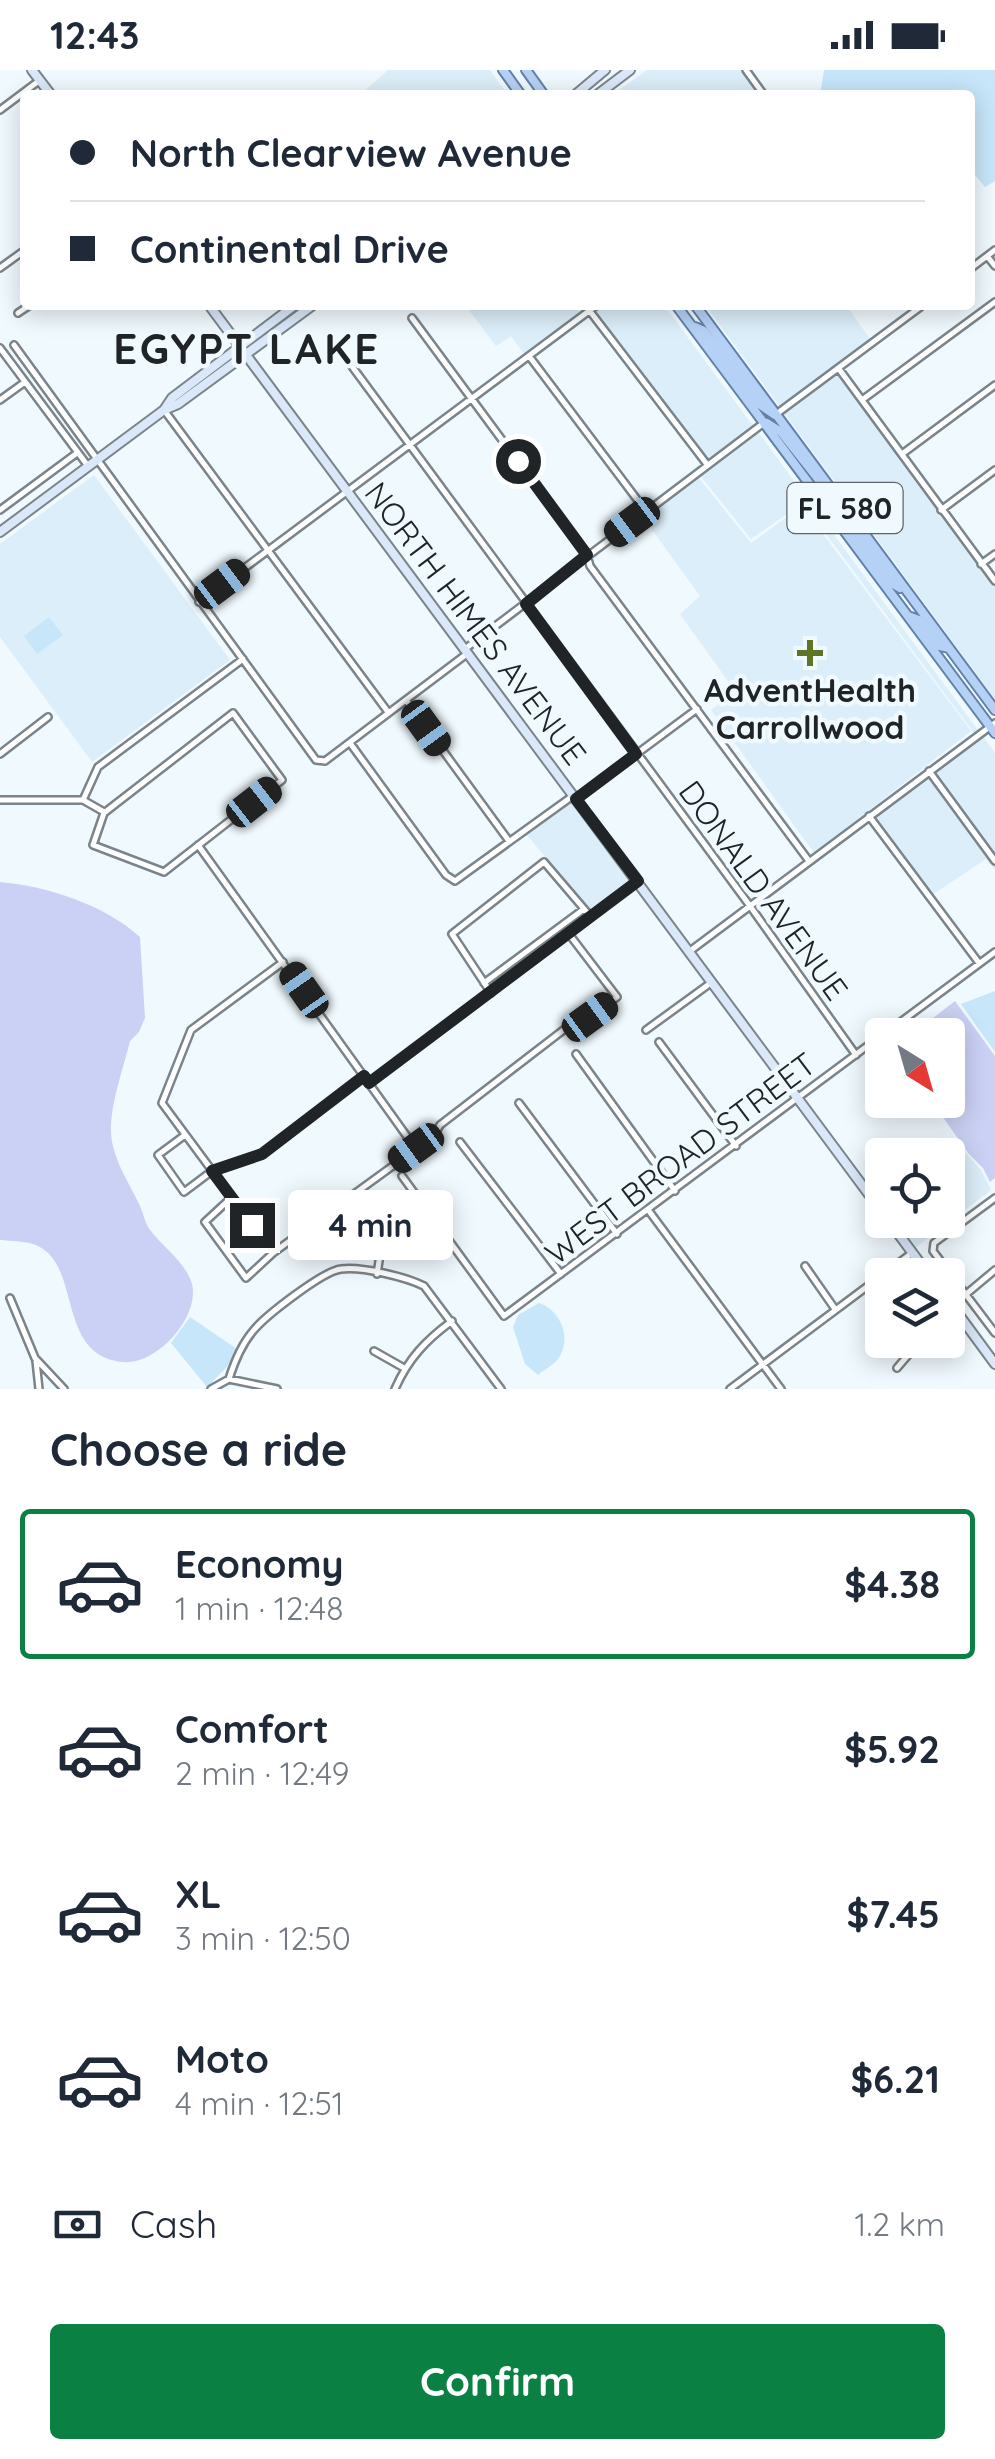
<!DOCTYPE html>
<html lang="en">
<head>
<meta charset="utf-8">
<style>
  :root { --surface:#fff; --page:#f6f6f7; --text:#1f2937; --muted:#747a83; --line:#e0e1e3; --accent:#0b8043 }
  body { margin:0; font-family:Quicksand,sans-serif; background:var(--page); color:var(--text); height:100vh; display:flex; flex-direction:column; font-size:38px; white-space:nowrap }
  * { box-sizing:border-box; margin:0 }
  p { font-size:32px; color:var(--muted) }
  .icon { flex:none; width:55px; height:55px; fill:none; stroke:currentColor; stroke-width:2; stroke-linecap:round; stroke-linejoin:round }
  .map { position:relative; height:1319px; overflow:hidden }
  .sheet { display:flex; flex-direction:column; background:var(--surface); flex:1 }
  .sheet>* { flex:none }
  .guide { position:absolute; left:20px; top:20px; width:955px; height:220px; border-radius:10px; box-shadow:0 5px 25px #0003; display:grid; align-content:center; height:220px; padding:0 50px; background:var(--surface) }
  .needle { width:65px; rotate:143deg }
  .tools { position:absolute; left:865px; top:948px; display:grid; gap:20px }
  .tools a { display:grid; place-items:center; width:100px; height:100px; border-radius:10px; background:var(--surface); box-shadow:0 5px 25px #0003; font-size:50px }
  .end { position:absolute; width:45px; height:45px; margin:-22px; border:12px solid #202426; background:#fff; box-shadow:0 0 0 5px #fff }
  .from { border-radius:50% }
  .bubble { position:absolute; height:70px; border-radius:10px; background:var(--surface); box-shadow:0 5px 25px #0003; font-size:32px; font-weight:800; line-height:70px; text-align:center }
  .car { position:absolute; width:30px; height:60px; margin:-30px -15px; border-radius:12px; box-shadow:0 0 8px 2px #0007; background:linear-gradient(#222 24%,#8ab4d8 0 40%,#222 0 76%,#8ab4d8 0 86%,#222 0) }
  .guide b { display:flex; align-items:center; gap:35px; height:95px; font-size:38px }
  .guide b+b { border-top:2px solid var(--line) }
  .guide i { width:25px; height:25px; background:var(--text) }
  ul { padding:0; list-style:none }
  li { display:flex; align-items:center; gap:30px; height:150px; margin:0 20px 15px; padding:0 30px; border:5px solid transparent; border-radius:10px }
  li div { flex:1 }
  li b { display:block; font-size:38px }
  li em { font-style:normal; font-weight:800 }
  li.current { border-color:var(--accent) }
  li>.icon { width:90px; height:90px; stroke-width:1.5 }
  h2 { padding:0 50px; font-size:45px; line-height:120px }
  .pay { display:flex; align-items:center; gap:25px; height:110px; padding:0 50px; font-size:38px }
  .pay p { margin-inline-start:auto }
  .action { display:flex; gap:20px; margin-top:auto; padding:20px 50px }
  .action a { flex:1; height:115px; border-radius:10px; background:var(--accent); color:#fff; font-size:40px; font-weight:800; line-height:115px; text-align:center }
  .status { display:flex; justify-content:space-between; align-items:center; height:70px; padding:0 50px; background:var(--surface); direction:ltr }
  .status svg { height:28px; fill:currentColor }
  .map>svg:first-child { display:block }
</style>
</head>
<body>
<div class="status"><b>12:43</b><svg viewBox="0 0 49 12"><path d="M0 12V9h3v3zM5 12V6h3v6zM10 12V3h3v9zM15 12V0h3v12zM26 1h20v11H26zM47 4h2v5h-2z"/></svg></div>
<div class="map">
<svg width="995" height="1319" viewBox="0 0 995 1319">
  <rect width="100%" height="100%" fill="#f0f9fe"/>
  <path fill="#dceef9" d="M 388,0 L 490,0 L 508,25 L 360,25 Z
    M 647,0 L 742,0 L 760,25 L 612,25 Z
    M 465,235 L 591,235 L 525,285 L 511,266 L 496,276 Z
    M 603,235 L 664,235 L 753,356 L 707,389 L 594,241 Z
    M 705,235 L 846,235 L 871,270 L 780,337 Z
    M 838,303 L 995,517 L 995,629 L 784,343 Z
    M 758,362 L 978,660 L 974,663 L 803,433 L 751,469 L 699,404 Z
    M 94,405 L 230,590 L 92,692 L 0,567 L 0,474 Z
    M 698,407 L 751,473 L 802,436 L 971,661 L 814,783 L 711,640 L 735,621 L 680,544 L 700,526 L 645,450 Z
    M 982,665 L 995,683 L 995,786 L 933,702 Z
    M 928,706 L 995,796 L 995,800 L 986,789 L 932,825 L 873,747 Z
    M 573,730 L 631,811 L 589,840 L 526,764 Z
    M 957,1073 L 981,1100 L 991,1120 L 914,1179 L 892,1150 L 948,1150 L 948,1085 L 941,1085 Z"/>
  <path fill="#c7e6f9" d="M 824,0 L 995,0 L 995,111 L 985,117 L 975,105 L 970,108 L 970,25 L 820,25 Z
    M 49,547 L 63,565 L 37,584 L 24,566 Z
    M 995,921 L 995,982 L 961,934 Z
    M 539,1233 C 560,1240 573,1268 558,1289 C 553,1295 544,1300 538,1305 L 525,1294 L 513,1257 L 518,1245 Z
    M 190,1247 L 237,1279 L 227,1297 L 207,1317 L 171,1273 Z"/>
  <path fill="#cbd1f4" d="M 0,812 C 47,816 105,835 140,867 L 145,948 L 139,962 L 130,971 C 123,1001 105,1047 113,1076 C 118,1097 129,1113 138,1132 C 143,1140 144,1152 150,1160 C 163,1177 186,1193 192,1214 C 200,1247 157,1295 123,1292 C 56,1286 82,1197 38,1176 C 28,1171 10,1171 0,1170 Z
    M 955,931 L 995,986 L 995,1108 L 990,1112 L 983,1098 L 968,1083 L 931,1030 L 948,1030 L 948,965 L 911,965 Z"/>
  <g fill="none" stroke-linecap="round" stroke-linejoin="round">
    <defs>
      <path id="street" d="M 746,0 L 764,25
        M 0,40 L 40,10
        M 987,186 L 995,196
        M 0,198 L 25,180
        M 970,199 L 995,180
        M 589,240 L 706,393
        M 18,243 L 30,235
        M 412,248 L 587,485 L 590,496 L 809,791
        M 14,275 L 316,690 L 325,691 L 468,583
        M 0,278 L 88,396
        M 529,286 L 645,440
        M 351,295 L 750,836 L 856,985
        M 839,299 L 995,511
        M 0,330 L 25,312
        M 862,330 L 995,232
        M 164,340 L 388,642
        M 775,345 L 923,235
        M 902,384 L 995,315
        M 0,440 L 77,383
        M 941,440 L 995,400
        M 981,494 L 995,484
        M 199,532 L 597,235
        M 465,579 L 765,352
        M 406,630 L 509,771
        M 233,643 L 282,710 L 164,802 L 93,775 L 104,743 Z
        M 350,673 L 446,805 L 455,811 L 574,725
        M 0,684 L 48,647
        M 929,701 L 995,791
        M 576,729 L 697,639
        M 0,730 L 83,730 L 104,742
        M 83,730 L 98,697 L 243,589
        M 869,746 L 979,893
        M 198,775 L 416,1079
        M 690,881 L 995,653
        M 484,913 L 584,839
        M 491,923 L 452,864 L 544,792 L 591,847
        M 646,960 L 712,912
        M 883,965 L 995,882
        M 659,972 L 736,1076
        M 576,984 L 675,1121
        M 369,1013 L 569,864
        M 519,1033 L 617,1164
        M 185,1065 L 158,1085 L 184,1122 L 212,1101 L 263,1084 L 364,1006
        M 460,1072 L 561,1204
        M 402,1106 L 504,1246 L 882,965
        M 232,1127 L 205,1152 L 246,1208 L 273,1183 L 416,1079 L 436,1062 L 440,1055 L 579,948 L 590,947 L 617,927 L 569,864 L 637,811
        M 995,1128 L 934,1173 L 933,1181 L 995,1263
        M 649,1141 L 781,1319
        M 273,1183 L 162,1033 L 191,960 L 283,892
        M 805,1196 L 835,1239
        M 377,1204 L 383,1165
        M 10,1228 L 35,1288 L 64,1319
        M 948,1229 L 957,1223 L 964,1223
        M 952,1236 L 995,1200
        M 870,1275 L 882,1266
        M 374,1281 L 404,1298
        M 36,1291 L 39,1319
        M 897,1298 L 921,1270
        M 229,1309 L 277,1319
        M 211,1319 L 229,1309 C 234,1293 242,1274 253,1261 C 265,1246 323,1201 341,1199 C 361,1196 406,1207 424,1216 L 501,1319
        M 395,1319 C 408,1289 426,1270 452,1251
        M 730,1319 L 912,1183"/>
      <path id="secondary" d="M 32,0 L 51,25
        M 575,25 L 605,0
        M 597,25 L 630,0
        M 209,235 L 882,1142
        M 164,340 L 172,328 L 295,235
        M 0,462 L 164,340 L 178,334 L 313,235
        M 888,1150 L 929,1205
        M 948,1230 L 995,1294"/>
      <path id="primary" d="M 503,0 L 521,25
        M 526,0 L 544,25
        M 676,235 L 995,663
        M 695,235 L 995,640
        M 695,257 L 704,261 L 759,334 L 775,345
        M 767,353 L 781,362 L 830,424
        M 828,435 L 839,441 L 892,513 L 900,518
        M 911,547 L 921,551 L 940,576 L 949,578"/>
    </defs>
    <use href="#street" stroke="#7a8489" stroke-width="10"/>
    <use href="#secondary" stroke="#7a8489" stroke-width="12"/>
    <use href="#primary" stroke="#6281a9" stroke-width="12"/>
    <use href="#street" stroke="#fff" stroke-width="5"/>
    <use href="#secondary" stroke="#dae8fa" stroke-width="8"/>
    <use href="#primary" stroke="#b6d1f6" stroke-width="8"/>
  </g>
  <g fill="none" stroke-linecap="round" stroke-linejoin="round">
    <path stroke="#202426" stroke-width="12" d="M 252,1155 L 212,1101 L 262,1084 L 364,1006 L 369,1013 L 638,811 L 576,729 L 636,684 L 526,534 L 587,485 L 518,391"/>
  </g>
  <path fill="#5e7526" stroke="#f0f9fe" stroke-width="4" d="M805 568h10v10h10v10h-10v10h-10v-10h-10v-10h10z"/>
  <g text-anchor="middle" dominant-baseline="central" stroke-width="9" stroke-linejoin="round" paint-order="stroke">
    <rect fill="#f0f9fe" stroke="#5e6467" stroke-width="2.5" x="787.5" y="413" width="115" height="50" rx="8"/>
    <g font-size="30" font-weight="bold" fill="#202426">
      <text x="845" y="438">FL 580</text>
    </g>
    <g font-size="32" fill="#202426" stroke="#f0f9fe">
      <text transform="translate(476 553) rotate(53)">NORTH HIMES AVENUE</text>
      <text transform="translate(764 820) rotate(54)">DONALD AVENUE</text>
      <text transform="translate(680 1088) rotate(-37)">WEST BROAD STREET</text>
    </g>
    <g font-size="32" font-weight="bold" fill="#202426" stroke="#f0f9fe">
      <text x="810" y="620">AdventHealth<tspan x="810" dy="37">Carrollwood</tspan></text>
    </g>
    <g font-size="42" font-weight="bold" letter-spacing="2.5" fill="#202426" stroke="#f0f9fe">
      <text x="247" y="278">EGYPT LAKE</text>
    </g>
  </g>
</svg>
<div class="tools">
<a><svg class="needle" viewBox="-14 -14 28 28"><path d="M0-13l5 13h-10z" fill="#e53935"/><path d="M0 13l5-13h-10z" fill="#747a83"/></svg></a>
<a><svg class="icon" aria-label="locate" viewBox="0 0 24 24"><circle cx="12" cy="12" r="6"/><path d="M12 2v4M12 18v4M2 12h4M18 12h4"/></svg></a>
<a><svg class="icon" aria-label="layers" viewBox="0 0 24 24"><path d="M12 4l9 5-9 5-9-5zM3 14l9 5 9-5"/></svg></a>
</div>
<i class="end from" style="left:518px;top:391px"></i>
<i class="end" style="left:252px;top:1155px"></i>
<div class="bubble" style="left:288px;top:1120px;width:165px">4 min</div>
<i class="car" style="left:632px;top:452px;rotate:233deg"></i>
<i class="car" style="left:222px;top:514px;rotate:53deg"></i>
<i class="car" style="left:426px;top:658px;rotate:144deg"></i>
<i class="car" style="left:254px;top:732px;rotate:52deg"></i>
<i class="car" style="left:304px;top:920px;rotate:325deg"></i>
<i class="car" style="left:590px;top:947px;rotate:54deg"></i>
<i class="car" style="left:416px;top:1078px;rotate:234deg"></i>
<div class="guide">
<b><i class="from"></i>North Clearview Avenue</b>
<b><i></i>Continental Drive</b>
</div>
</div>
<section class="sheet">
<h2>Choose a ride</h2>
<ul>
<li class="current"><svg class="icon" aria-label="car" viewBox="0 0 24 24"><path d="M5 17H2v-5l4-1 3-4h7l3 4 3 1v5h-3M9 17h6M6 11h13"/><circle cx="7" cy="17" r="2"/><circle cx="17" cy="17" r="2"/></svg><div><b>Economy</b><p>1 min · 12:48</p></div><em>$4.38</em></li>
<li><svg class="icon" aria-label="car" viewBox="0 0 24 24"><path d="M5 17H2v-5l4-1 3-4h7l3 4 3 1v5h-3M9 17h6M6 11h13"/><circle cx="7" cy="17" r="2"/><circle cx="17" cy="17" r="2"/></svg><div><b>Comfort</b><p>2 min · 12:49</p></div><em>$5.92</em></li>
<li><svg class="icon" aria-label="car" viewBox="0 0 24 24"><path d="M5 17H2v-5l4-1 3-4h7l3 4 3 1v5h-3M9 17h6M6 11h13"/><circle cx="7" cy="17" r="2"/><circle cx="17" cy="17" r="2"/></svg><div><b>XL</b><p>3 min · 12:50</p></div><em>$7.45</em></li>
<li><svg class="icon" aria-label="car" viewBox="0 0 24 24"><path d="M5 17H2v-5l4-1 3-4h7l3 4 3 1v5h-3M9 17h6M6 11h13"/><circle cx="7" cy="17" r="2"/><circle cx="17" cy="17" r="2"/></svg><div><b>Moto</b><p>4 min · 12:51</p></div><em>$6.21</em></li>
</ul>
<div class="pay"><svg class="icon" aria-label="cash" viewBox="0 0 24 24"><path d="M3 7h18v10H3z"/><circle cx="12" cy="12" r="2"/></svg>Cash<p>1.2 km</p></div>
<div class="action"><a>Confirm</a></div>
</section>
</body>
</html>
